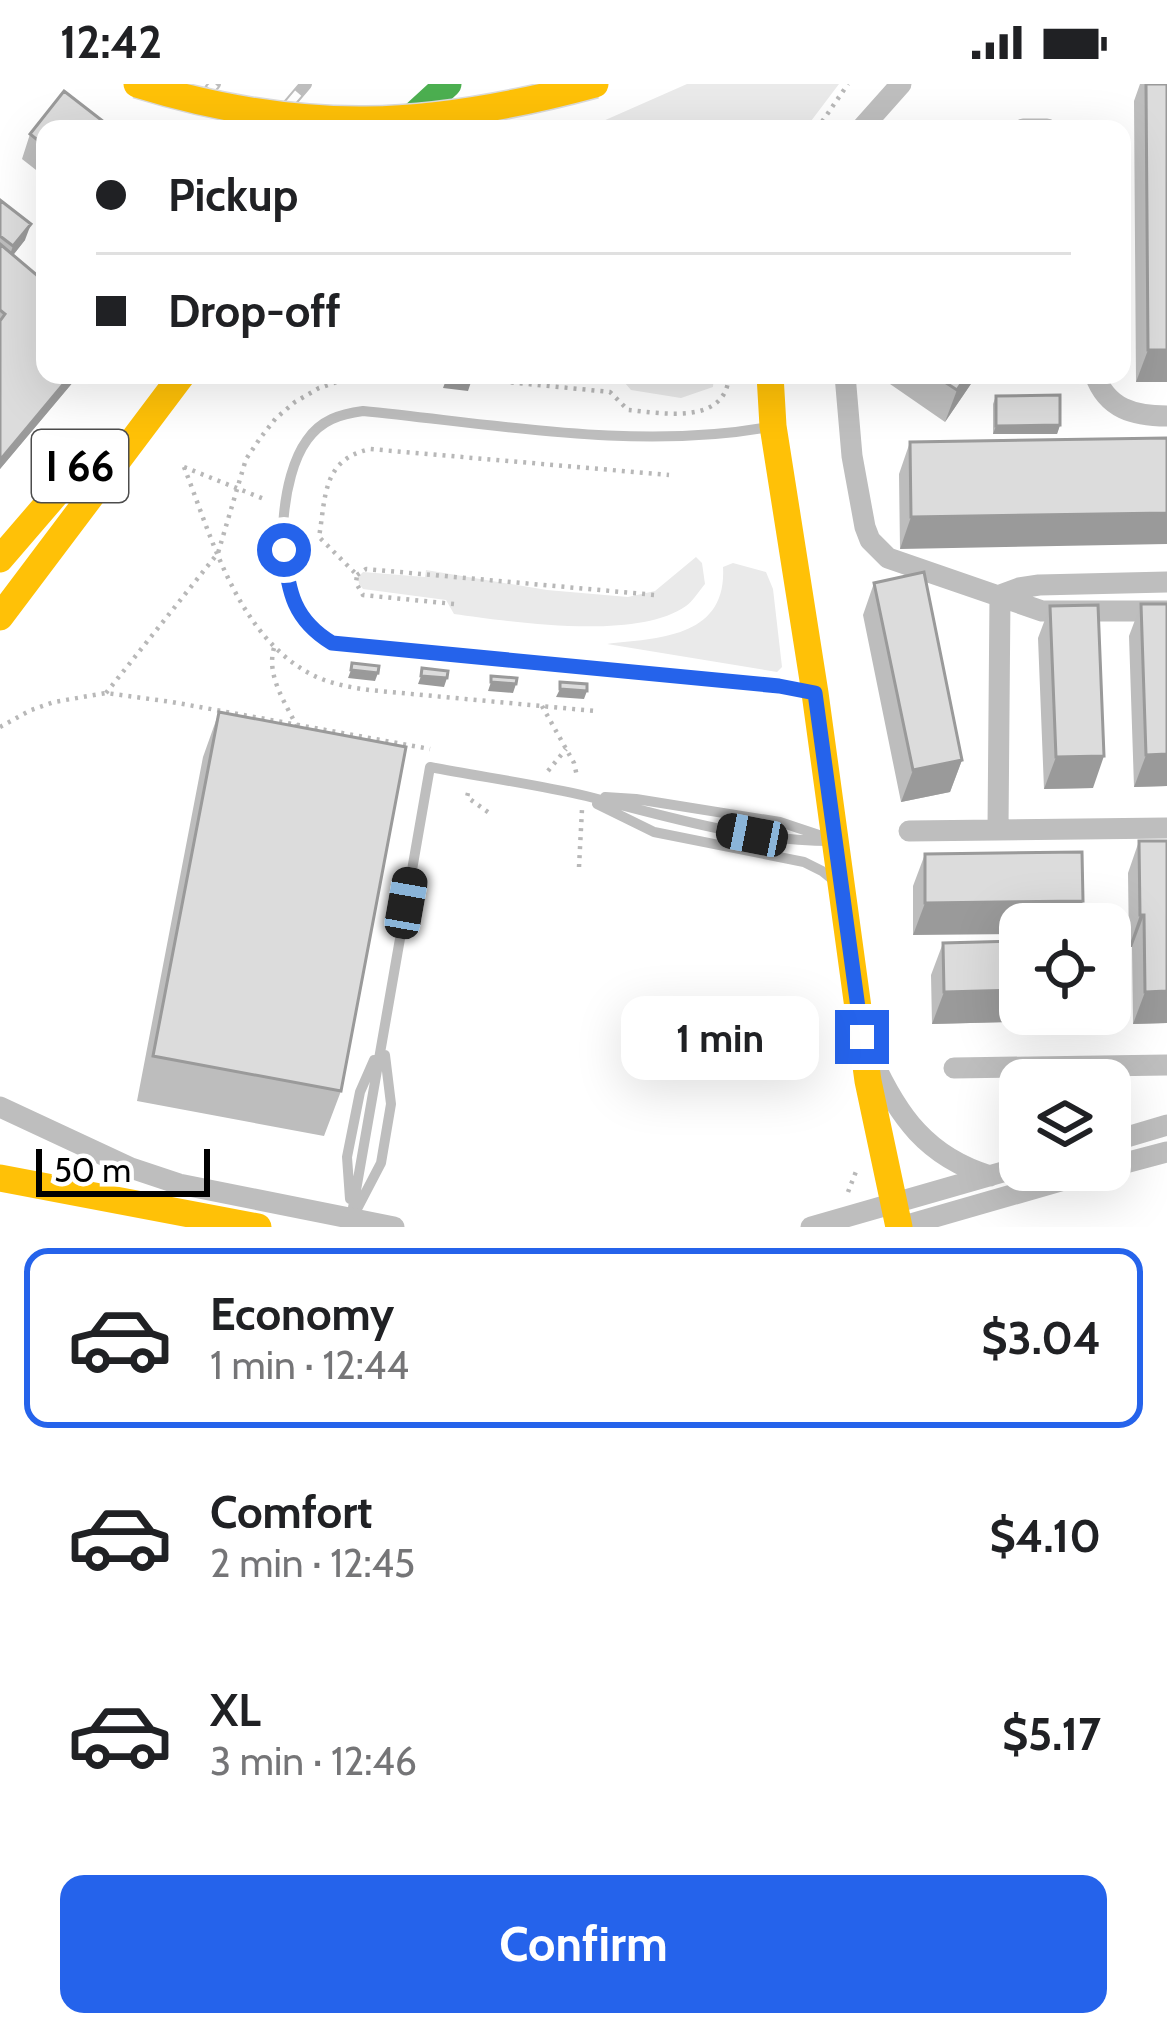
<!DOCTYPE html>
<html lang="en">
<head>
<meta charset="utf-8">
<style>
  :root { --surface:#fff; --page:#f2f2f2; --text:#202124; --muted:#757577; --line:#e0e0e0; --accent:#2563eb }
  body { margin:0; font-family:Cabin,sans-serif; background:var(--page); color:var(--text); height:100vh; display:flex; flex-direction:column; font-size:45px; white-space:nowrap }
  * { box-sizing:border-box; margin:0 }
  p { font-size:39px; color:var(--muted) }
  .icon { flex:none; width:66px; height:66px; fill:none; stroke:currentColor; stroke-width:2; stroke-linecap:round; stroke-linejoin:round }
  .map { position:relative; height:1143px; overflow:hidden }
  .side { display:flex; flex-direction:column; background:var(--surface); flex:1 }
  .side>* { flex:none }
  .top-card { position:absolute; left:36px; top:36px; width:1095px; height:264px; border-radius:24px; box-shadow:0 12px 48px #0002; display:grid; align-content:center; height:264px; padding:0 60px; background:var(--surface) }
  .tools { position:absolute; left:999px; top:819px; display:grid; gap:24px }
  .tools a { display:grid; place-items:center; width:132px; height:132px; border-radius:24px; background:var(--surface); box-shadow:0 12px 48px #0002; font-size:60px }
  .scale { position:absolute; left:36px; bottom:30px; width:174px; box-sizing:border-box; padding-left:12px; border:6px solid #000; border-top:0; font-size:33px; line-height:42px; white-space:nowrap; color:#000; -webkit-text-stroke:9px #fff; paint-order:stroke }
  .end { position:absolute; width:54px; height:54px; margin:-27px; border:15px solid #2563eb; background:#fff; box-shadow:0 0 0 6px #fff }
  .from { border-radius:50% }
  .bubble { position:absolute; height:84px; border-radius:24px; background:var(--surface); box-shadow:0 12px 48px #0002; font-size:39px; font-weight:700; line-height:84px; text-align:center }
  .car { position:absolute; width:36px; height:72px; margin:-36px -18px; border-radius:15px; box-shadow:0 0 9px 3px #0007; background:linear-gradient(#222 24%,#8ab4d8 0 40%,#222 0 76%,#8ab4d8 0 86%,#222 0) }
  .top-card b { display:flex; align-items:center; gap:42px; height:114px; font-size:45px }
  .top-card b+b { border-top:3px solid var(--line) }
  .top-card i { width:30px; height:30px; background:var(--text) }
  ul { padding:21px 0 0; list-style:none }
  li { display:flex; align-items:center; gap:36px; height:180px; margin:0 24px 18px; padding:0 36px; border:6px solid transparent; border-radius:24px }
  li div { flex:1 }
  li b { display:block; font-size:45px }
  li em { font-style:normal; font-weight:700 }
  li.on { border-color:var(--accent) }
  li>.icon { width:108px; height:108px; stroke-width:1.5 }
  .action { display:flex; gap:24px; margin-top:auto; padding:24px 60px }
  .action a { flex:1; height:138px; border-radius:24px; background:var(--accent); color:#fff; font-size:48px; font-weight:700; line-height:138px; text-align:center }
  .status { display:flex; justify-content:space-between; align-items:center; height:84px; padding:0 60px; background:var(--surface); direction:ltr }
  .status svg { height:33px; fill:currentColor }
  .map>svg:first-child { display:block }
</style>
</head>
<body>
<div class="status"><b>12:42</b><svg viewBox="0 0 49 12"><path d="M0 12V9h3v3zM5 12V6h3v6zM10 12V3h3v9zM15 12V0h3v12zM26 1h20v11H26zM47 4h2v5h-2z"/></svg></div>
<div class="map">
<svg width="1167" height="1143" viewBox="0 0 1167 1143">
  <rect width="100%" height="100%" fill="#fff"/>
  <path fill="#eaeaea" d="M 687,0 L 839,0 L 805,45 L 585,45 Z
    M 618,291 L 714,291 L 713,303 L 681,314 L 631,306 Z
    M 696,473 L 702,479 L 705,500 C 699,507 693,517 686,522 C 637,557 512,538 454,530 L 446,516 L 363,505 L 359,500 L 358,493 L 363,488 L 425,493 L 426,486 L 547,506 L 628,513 L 655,507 Z
    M 733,479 L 766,488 L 773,505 L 782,583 L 777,588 L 607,560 C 659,554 727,554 723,483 Z"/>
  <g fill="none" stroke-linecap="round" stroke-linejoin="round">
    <path stroke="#b8b8b8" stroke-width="4.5" stroke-dasharray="3 6" stroke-linecap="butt" d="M 817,45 L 848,0
      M 430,291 L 448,293
      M 466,294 L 610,308 L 628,326 C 663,329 726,342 729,291
      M 184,383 C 212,454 236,547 307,588 C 326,599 348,603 369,606 L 595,627
      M 184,383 L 264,415
      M 357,491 L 366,485 L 655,511
      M 454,520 L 363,511 L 356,499 L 357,491 L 319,453 C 326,412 322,376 370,365 L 669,391
      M 274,564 C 266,591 285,618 296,641
      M 106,609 L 218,469 L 246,375 L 261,353 L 276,334 L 295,318 L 319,304 L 357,291
      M 542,622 L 574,679 L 577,692
      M 0,643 L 31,626 L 54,618 L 106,609 L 172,618 L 430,665
      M 548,687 L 566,665
      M 468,709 L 467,713 L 492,731
      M 579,783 L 582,725
      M 848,1108 L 857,1085"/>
    <path stroke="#bebebe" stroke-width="10" d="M 769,343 C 638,367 495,340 363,327 C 340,330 321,336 307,356 C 280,393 276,478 293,519 C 301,537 316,549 332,559 L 779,602 L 811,609
      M 605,713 L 636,715 L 780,738 L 828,754
      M 597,720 L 654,748 L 804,778 L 822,787 L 833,796
      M 1014,1035 L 1014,984
      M 350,1115 L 347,1073 L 360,1008 L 374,976
      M 357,1125 L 381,1079 L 391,1020 L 385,971
      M 351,1135 L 430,683 C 482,693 535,700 586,712 C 669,733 746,757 832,757"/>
    <path stroke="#bebebe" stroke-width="21" d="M 861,45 L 901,0
      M 1023,45 L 1047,45
      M 845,291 L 852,372 L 865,443 L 870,456 L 888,474 L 1042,527 L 1167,527
      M 1095,291 C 1107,325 1134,332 1167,332
      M 1000,511 L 1019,504 L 1039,501 L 1167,498
      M 998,745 L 1000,511
      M 909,747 L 1167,744
      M 872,975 C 898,1032 927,1073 990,1092
      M 954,984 L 1167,981
      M 0,1023 L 131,1084 L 179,1100 L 394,1143
      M 1110,1058 L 1167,1041
      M 1110,1083 L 1167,1068
      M 811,1143 L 1020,1083
      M 900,1143 L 1099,1086"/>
    <path stroke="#4caf50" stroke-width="27" d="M 399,45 L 448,0"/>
    <path stroke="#ffc107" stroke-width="27" d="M 770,291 L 773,342 L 815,609 L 868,997 L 899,1143
      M 0,475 L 98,361
      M 0,533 L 182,291
      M 0,1094 L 258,1143"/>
    <defs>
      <path id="rail" d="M 210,5 L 215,0
        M 284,26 L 306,0"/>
    </defs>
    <use href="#rail" stroke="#bdbdbd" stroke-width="12"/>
    <use href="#rail" stroke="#fff" stroke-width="8" stroke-dasharray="22" stroke-linecap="butt"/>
    <defs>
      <path id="slow-bridge" d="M 137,0 C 302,51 429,45 595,0"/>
    </defs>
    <use href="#slow-bridge" stroke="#dbdbdb" stroke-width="30" stroke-linecap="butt"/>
    <use href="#slow-bridge" stroke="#ffc107" stroke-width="27"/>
  </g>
  <path fill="#bdbdbd" d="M 1140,0 L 1167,0 L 1167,298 L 1136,298 L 1134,17 Z
    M 45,45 L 45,93 L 22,75 L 30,50 Z
    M 0,116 L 25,156 L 13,171 L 45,291 L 79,291 L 0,385 Z
    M 877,291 L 977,291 L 945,338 Z
    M 996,312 L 1060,341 L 1057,350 L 993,350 L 993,320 Z
    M 1167,354 L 900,465 L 899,390 L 910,358 Z
    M 874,499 L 962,676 L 950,708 L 901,718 L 863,531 Z
    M 1141,520 L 1167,702 L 1134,703 L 1129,552 Z
    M 1050,522 L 1093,704 L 1044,705 L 1038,554 Z
    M 219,628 L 341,1007 L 324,1052 L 137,1017 L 203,673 Z
    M 1139,757 L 1167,757 L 1167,939 L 1133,940 L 1132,863 L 1129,863 L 1128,789 Z
    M 925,770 L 1083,817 L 913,851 L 913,802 Z
    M 943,859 L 1020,930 L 1090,930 L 1088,936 L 932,940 L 931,891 Z"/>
  <path fill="#9a9a9a" d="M 31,140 L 25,156 L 7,179 L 13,162 Z
    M 1148,266 L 1167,266 L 1167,298 L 1136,298 Z
    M 71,291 L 79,291 L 0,385 L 0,376 Z
    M 967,291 L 977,291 L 945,338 L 957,306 Z
    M 446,296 L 471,298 L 468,307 L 443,304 Z
    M 1060,341 L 1057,350 L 993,350 L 996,342 Z
    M 1167,429 L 1167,460 L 900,465 L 911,433 Z
    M 351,586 L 378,589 L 375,597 L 348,594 Z
    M 421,592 L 447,594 L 444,603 L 418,600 Z
    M 491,598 L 516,600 L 513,609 L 488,607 Z
    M 560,605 L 587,607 L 584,615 L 556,613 Z
    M 1167,670 L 1167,702 L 1134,703 L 1146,671 Z
    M 1104,672 L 1093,704 L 1044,705 L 1056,673 Z
    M 962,676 L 950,708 L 901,718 L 913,686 Z
    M 1083,817 L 1075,840 L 1020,840 L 1020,850 L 913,851 L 925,819 Z
    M 1140,831 L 1144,831 L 1132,863 L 1129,863 Z
    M 1020,906 L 1020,930 L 1090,930 L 1088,936 L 932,940 L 944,908 Z
    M 1167,907 L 1167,939 L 1133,940 L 1145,908 Z"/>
  <path fill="#dcdcdc" stroke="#9a9a9a" stroke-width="3" d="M 1146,0 L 1167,0 L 1167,266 L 1148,266 Z
    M 64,7 L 113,45 L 45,45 L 45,62 L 30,50 Z
    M 0,116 L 31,140 L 13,162 L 0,152 Z
    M 0,160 L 45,198 L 45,291 L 71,291 L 0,376 L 0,237 L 5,230 L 0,226 Z
    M 446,291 L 472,292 L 471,298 L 446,296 Z
    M 934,291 L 967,291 L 957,306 Z
    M 1060,311 L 1060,341 L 996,342 L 996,312 Z
    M 1167,354 L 1167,429 L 911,433 L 910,358 Z
    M 924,488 L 962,676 L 913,686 L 874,499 Z
    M 1141,520 L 1167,520 L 1167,670 L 1146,671 Z
    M 1098,521 L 1104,672 L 1056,673 L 1050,522 Z
    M 352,579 L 379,582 L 378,589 L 351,586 Z
    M 422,584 L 448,587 L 447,594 L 421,592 Z
    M 491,592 L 517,594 L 516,600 L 491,598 Z
    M 560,598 L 587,600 L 587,607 L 560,605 Z
    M 219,628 L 406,663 L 341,1007 L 153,972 Z
    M 1139,757 L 1167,757 L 1167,907 L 1145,908 L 1144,831 L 1140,831 Z
    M 1082,768 L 1083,817 L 925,819 L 925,770 Z
    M 1020,857 L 1020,906 L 944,908 L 943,859 Z"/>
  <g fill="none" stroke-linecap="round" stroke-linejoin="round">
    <path stroke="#2563eb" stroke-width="15" d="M 284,466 C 288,508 294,536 332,559 L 779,602 L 815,609 L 862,953"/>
  </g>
  <g text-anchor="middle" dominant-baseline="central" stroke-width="9" stroke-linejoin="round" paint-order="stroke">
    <rect fill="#fff" stroke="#4c4c4c" stroke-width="3" x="32" y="346" width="96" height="72" rx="9"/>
    <g font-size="42" font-weight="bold" fill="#000">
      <text x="80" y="382">I 66</text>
    </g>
  </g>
</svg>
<div class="tools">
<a><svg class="icon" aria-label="locate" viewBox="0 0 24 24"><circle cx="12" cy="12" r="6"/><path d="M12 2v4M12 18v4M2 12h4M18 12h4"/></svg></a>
<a><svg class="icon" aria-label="layers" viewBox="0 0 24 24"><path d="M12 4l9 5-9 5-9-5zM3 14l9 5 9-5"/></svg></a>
</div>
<div class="scale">50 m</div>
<i class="end from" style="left:284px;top:466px"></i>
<i class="end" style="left:862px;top:953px"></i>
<div class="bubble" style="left:621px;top:912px;width:198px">1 min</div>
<i class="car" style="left:752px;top:751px;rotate:281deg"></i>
<i class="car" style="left:406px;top:819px;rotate:10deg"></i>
<div class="top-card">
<b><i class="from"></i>Pickup</b>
<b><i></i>Drop-off</b>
</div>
</div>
<section class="side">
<ul>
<li class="on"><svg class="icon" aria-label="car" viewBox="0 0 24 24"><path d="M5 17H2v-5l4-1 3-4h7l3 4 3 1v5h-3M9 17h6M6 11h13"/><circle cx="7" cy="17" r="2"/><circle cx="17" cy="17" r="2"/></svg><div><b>Economy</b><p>1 min · 12:44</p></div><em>$3.04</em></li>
<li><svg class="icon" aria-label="car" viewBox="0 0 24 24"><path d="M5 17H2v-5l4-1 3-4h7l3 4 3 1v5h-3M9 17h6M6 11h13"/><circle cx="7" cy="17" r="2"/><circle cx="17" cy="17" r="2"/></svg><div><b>Comfort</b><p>2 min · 12:45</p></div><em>$4.10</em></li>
<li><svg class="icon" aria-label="car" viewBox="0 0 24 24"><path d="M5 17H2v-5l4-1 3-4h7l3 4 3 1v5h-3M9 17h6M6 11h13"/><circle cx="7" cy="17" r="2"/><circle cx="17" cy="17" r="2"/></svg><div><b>XL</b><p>3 min · 12:46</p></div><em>$5.17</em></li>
</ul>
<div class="action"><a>Confirm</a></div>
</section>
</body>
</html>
